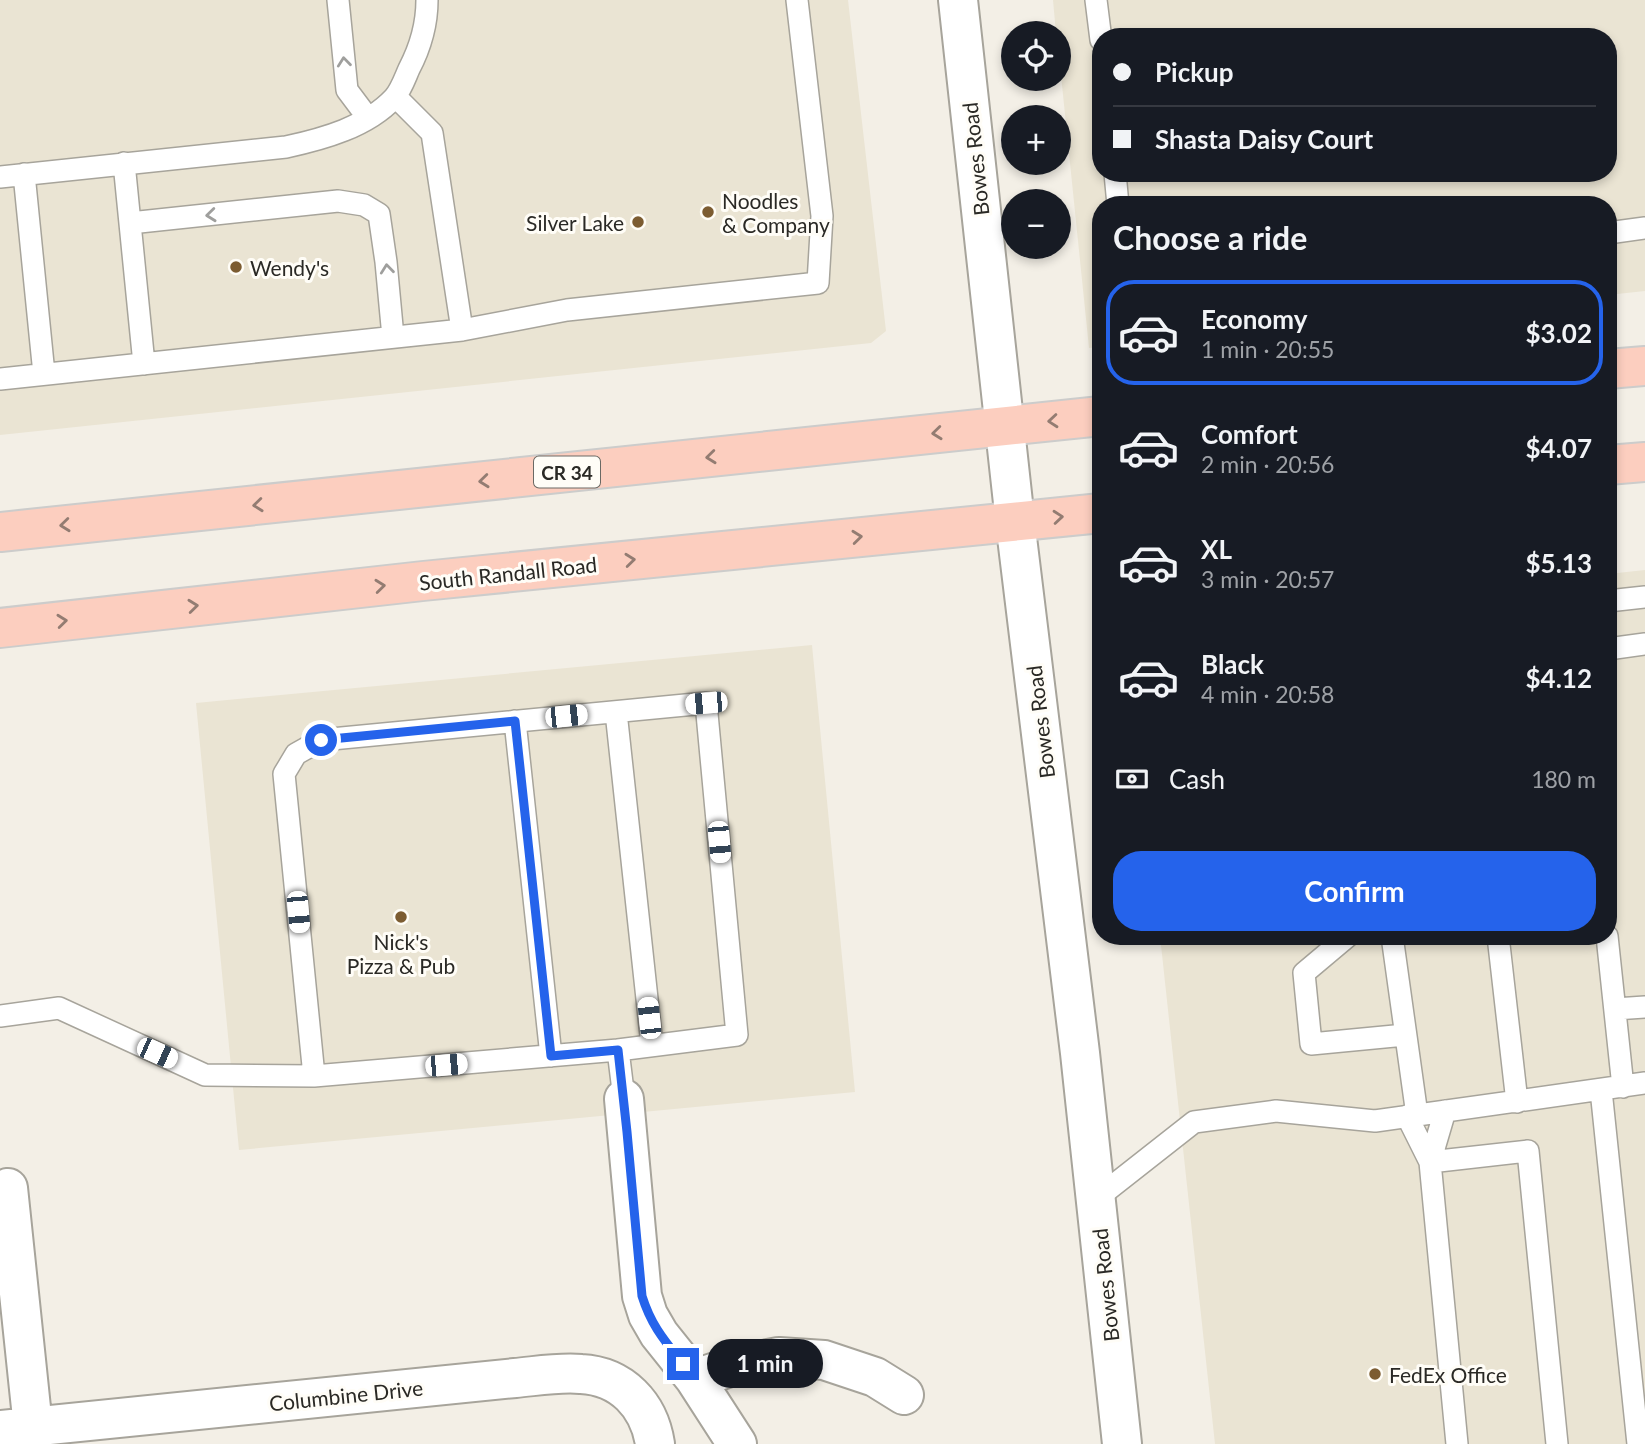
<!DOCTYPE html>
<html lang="en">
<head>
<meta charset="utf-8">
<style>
  :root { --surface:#171b24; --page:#20242c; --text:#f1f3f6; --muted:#9ea1a6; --line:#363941; --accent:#2563eb }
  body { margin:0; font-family:Lato,sans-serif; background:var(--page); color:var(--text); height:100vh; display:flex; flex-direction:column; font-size:26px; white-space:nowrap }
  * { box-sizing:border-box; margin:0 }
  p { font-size:23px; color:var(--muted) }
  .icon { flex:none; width:38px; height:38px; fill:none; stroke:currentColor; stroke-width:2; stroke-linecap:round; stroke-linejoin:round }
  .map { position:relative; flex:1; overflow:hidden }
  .panel { position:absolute; left:1092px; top:196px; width:525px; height:749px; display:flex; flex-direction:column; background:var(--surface); border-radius:28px; box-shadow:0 4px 10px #0003 }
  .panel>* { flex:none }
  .top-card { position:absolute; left:1092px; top:28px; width:525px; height:154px; border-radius:28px; box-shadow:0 4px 10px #0003; display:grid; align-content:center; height:154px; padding:0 21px; background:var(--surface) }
  .buttons { position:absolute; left:1001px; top:21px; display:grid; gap:14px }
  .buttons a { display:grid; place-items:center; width:70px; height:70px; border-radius:50%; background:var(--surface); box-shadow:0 4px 10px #0003; font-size:35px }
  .end { position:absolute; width:32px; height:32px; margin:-16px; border:9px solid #2563eb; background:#fff; box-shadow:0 0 0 4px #fff }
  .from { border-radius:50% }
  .bubble { position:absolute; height:49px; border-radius:24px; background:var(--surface); box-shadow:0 4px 10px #0003; font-size:23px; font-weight:700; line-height:49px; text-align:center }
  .car { position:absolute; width:21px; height:42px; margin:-21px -10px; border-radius:9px; box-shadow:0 0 5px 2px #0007; background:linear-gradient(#fff 24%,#345 0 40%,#fff 0 76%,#345 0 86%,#fff 0) }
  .top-card b { display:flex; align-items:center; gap:24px; height:66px; font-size:26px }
  .top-card b+b { border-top:2px solid var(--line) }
  .top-card i { width:18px; height:18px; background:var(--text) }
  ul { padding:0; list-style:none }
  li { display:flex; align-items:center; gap:21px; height:105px; margin:0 14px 10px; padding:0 7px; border:4px solid transparent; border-radius:28px }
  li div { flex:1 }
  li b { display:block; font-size:26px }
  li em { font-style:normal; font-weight:700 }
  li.on { border-color:var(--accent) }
  li>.icon { width:63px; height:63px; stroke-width:1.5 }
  h2 { padding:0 21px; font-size:32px; line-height:84px }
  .pay { display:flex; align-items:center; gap:18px; height:77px; padding:0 21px; font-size:26px }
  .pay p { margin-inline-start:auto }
  .button { display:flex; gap:14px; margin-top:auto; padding:14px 21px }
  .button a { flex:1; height:80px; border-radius:28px; background:var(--accent); color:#fff; font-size:28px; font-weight:700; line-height:80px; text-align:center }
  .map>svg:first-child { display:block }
</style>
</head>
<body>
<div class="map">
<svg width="1645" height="1444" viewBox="0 0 1645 1444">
  <rect width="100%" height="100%" fill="#f3efe6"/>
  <path fill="#eae4d3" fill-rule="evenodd" d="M 0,0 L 848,0 L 886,331 L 871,343 L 0,435 Z
    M 1053,0 L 1645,0 L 1645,291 L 1608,295 L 1608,205 L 1101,205 L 1101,347 L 1089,348 L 1059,56 L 1059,33 L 1056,33 ZM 1101,37 L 1608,37 L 1608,173 L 1101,173 Z
    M 1645,570 L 1645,1444 L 1215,1444 L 1160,936 L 1608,936 L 1608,574 Z
    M 812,645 L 855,1092 L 239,1150 L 196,703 Z"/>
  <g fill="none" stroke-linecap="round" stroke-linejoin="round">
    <defs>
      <path id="service" d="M 338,0 L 347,90 L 368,118
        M 1096,0 L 1101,40
        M 396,97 L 432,133 L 462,330
        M 124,163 L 144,364
        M 1115,173 L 1118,205
        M 24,174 L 44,374
        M 0,177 L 286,147 C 323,139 367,127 394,98 C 401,90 405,78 409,69 C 420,48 427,23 427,0
        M 130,223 L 338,201 L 364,205 L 379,214 L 386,262 L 393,337
        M 1608,233 L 1645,228
        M 0,379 L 462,330 L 567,310 L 818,283 L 822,216 L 797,0
        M 1608,601 L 1645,597
        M 1608,649 L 1645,644
        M 616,712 L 652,1045
        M 515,721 L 551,1056
        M 1348,936 L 1304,973 L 1311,1044 L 1405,1035
        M 1392,936 L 1417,1115
        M 1498,936 L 1517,1102
        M 1607,936 L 1623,1087
        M 1615,1009 L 1645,1007
        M 0,1016 L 59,1008 L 205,1075 L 314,1076
        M 618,1050 L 737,1035 L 706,703 L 321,740 L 296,754 L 284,774 L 314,1076 L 618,1050 L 624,1099
        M 1601,1090 L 1638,1444
        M 1407,1116 L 1430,1162 L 1457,1444
        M 1430,1162 L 1528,1151 L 1557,1444
        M 1430,1162 L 1445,1111
        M 1096,1199 L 1194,1122 L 1276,1111 L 1375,1121 L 1645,1083"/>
      <path id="minor" d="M 624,1099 L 642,1296 L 648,1315 L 659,1334 L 695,1379 L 737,1444
        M 8,1188 L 33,1427
        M 695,1379 L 736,1365 L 779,1357 L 824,1360 L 875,1377 L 904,1395
        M 0,1430 L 515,1378 C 537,1376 559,1372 581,1374 C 622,1376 649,1405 655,1444"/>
      <path id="secondary" d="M 958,0 L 1015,521 L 1080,1053 L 1122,1444"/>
      <path id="primary" d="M 1608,369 L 1645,366
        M 1608,465 L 1645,462
        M 0,532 L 1101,416
        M 0,628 L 423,581 L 1101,513"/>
    </defs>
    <use href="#service" stroke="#a7a49b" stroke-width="24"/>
    <use href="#minor" stroke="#a7a49b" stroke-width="42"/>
    <use href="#secondary" stroke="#a7a49b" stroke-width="42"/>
    <use href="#primary" stroke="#cccccb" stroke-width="42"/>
    <use href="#service" stroke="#fff" stroke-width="21"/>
    <use href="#minor" stroke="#fff" stroke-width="38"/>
    <use href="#secondary" stroke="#fff" stroke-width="38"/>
    <use href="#primary" stroke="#fccebf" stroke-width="38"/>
  </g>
  <defs><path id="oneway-chevron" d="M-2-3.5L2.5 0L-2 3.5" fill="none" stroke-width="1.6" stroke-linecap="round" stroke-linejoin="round" transform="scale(1.75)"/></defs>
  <g stroke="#9f9f9d">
    <use href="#oneway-chevron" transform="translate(344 62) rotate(-96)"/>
    <use href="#oneway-chevron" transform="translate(211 215) rotate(174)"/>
    <use href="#oneway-chevron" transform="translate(387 269) rotate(-96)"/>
  </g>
  <g stroke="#937c72">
    <use href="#oneway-chevron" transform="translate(1053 421) rotate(175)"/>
    <use href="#oneway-chevron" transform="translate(937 433) rotate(174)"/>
    <use href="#oneway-chevron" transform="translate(711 457) rotate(174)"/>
    <use href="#oneway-chevron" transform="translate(484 481) rotate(174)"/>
    <use href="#oneway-chevron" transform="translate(258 505) rotate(174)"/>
    <use href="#oneway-chevron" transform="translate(1058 517) rotate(-5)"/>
    <use href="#oneway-chevron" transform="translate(65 525) rotate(174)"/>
    <use href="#oneway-chevron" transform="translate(857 537) rotate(-6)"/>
    <use href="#oneway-chevron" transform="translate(630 560) rotate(-6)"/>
    <use href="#oneway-chevron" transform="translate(380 586) rotate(-6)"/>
    <use href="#oneway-chevron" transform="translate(193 606) rotate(-6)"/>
    <use href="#oneway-chevron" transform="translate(62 621) rotate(-6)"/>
  </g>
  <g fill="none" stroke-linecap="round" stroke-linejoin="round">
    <path stroke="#2563eb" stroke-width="9" d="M 321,740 L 515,721 L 551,1056 L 618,1050 L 627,1132 L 642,1296 C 651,1325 664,1340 683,1364"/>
  </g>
  <g fill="#7c5c31" stroke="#fffdf7" stroke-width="2.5">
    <circle cx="708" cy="212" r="7"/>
    <circle cx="638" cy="222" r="7"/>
    <circle cx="236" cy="267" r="7"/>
    <circle cx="401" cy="917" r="7"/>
    <circle cx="1375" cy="1374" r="7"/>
  </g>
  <g text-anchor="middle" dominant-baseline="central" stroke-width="6" stroke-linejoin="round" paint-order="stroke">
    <rect fill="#fffdf7" stroke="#6a6964" stroke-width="2" x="534" y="456.5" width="66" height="31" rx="5"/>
    <g font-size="19" font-weight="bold" fill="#2a2925">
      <text x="567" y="472">CR 34</text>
    </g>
    <g font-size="21" fill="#2a2925" stroke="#fffdf7">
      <text transform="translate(975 159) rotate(-96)">Bowes Road</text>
      <text transform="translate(508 573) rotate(-6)">South Randall Road</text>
      <text transform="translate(1040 722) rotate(-97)">Bowes Road</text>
      <text transform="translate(1105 1285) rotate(-96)">Bowes Road</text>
      <text transform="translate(346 1395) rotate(-6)">Columbine Drive</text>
    </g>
    <g font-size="21" fill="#2a2925" stroke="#fffdf7" text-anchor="start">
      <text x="722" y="200">Noodles<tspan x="722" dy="24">&amp; Company</tspan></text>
      <text x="624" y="222" text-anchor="end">Silver Lake</text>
      <text x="250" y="267">Wendy's</text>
      <text x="401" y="941" text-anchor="middle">Nick's<tspan x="401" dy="24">Pizza &amp; Pub</tspan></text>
      <text x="1389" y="1374">FedEx Office</text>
    </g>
  </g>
</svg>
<div class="buttons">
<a><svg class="icon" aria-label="locate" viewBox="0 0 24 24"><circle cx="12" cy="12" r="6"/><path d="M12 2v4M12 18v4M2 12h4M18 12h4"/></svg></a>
<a>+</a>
<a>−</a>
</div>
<i class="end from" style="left:321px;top:740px"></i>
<i class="end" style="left:683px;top:1364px"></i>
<div class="bubble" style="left:707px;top:1339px;width:116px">1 min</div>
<i class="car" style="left:706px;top:703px;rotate:265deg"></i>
<i class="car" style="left:566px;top:716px;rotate:84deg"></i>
<i class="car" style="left:719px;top:842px;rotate:175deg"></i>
<i class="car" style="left:298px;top:912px;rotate:175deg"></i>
<i class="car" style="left:649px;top:1018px;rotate:354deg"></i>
<i class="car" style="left:157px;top:1053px;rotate:114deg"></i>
<i class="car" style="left:446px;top:1065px;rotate:85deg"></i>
<div class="top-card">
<b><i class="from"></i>Pickup</b>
<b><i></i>Shasta Daisy Court</b>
</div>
<section class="panel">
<h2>Choose a ride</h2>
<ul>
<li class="on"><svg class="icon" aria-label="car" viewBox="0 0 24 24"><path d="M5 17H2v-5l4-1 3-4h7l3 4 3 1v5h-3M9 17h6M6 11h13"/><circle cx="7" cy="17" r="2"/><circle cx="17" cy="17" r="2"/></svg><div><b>Economy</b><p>1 min · 20:55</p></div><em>$3.02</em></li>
<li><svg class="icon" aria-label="car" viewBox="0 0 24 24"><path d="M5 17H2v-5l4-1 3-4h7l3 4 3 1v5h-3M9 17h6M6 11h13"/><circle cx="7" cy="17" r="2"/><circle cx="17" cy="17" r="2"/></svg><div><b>Comfort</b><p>2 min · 20:56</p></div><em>$4.07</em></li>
<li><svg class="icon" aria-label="car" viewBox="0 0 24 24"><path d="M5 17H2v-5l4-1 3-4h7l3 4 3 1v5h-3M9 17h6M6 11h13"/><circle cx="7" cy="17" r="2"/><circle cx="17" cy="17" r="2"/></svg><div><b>XL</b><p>3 min · 20:57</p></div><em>$5.13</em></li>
<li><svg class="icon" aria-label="car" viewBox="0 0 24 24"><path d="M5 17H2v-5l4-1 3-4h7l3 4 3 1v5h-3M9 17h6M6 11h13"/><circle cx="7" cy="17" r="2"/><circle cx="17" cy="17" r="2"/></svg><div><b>Black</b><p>4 min · 20:58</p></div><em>$4.12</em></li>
</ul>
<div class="pay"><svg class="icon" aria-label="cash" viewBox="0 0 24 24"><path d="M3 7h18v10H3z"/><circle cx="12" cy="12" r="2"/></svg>Cash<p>180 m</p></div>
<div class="button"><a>Confirm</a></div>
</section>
</div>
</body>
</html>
